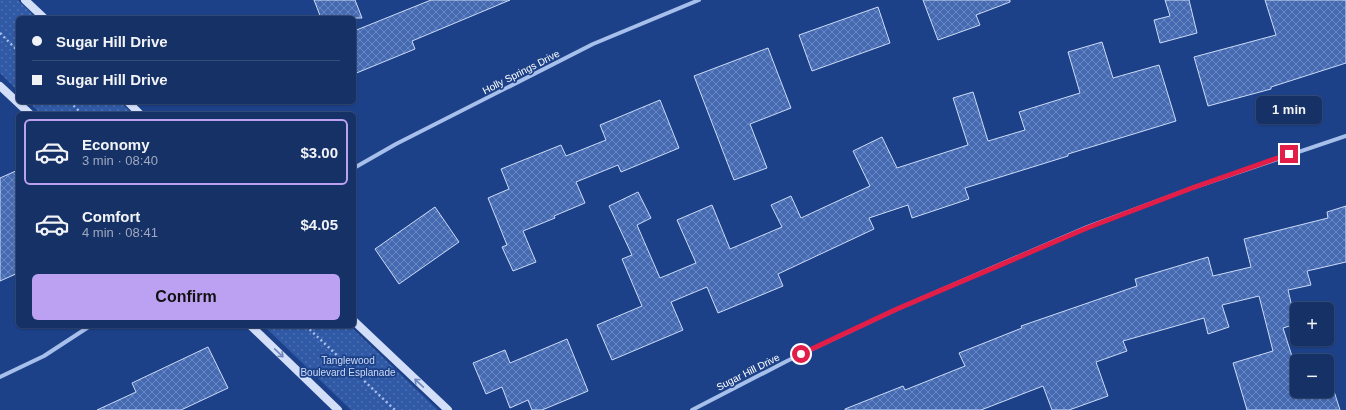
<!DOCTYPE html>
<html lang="en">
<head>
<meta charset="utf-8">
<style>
  :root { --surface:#163166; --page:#233d6f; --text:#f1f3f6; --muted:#9ea9bf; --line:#354c7a; --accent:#bca0f2 }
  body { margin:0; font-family:Arial,sans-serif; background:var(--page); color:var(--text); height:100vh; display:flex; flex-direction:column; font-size:15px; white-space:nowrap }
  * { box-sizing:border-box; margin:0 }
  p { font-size:13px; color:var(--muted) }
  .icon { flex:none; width:22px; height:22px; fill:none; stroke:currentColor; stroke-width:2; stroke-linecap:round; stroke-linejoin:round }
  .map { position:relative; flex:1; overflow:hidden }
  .details { position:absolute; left:16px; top:112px; width:340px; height:216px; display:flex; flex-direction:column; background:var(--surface); border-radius:6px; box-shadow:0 1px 3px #0004,0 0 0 1px var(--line) }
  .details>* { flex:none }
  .hud { position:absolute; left:16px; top:16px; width:340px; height:88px; border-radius:6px; box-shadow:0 1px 3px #0004,0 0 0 1px var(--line); display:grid; align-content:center; height:88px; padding:0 16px; background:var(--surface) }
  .controls { position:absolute; left:1290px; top:302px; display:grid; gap:8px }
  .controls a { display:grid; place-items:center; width:44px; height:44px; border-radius:6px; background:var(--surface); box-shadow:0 1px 3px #0004,0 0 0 1px var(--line); font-size:20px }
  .end { position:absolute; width:18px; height:18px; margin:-9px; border:5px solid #e11d48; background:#fff; box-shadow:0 0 0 2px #fff }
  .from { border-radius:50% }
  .bubble { position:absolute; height:28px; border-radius:6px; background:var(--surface); box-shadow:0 1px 3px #0004,0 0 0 1px var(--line); font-size:13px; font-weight:800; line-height:28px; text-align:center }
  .hud b { display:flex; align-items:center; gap:14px; height:38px; font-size:15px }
  .hud b+b { border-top:1px solid var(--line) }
  .hud i { width:10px; height:10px; background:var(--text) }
  ul { padding:7px 0 0; list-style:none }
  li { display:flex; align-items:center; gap:12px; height:66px; margin:0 8px 6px; padding:0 8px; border:2px solid transparent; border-radius:6px }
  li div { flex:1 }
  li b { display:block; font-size:15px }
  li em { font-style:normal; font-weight:800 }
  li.on { border-color:var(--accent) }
  li>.icon { width:36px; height:36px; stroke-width:1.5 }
  .cta { display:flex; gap:8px; margin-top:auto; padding:8px 16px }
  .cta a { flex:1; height:46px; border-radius:6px; background:var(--accent); color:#111; font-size:16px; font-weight:800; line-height:46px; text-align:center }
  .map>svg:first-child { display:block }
</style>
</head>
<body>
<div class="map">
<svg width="1346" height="410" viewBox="0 0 1346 410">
  <defs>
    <pattern id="park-dots" width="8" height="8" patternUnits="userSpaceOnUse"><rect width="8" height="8" fill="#3059a6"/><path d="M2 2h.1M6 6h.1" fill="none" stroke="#4f72b3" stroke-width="1.8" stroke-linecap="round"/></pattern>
    <pattern id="building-cross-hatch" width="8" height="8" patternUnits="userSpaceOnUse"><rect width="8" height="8" fill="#456ab1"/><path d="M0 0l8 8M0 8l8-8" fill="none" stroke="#6a88c1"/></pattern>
  </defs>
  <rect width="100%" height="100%" fill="#1d4188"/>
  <path fill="url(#park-dots)" d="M 0,0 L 18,0 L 36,18 L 18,18 L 18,91 L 0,73 Z
    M 29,102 L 120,102 L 133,114 L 41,114 Z
    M 264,326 L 350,326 L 438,410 L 351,410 Z"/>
  <path fill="url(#building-cross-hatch)" stroke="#ccdbf8" d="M 314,0 L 355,0 L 362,18 L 321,18 Z
    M 431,0 L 510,0 L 412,41 L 415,49 L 354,74 L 354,31 Z
    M 923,0 L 1010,0 L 1010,2 L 976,15 L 980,25 L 938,40 Z
    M 1165,0 L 1189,0 L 1197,33 L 1160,43 L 1154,20 L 1170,16 Z
    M 1265,0 L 1346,0 L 1346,63 L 1271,87 L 1271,89 L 1208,106 L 1194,57 L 1276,35 Z
    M 878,7 L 890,43 L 812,71 L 799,35 Z
    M 1102,42 L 1113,78 L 1159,65 L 1176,121 L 1068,154 L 1068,156 L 965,188 L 969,199 L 912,218 L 908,205 L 869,218 L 874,229 L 778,274 L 783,286 L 718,313 L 707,287 L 671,302 L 683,330 L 612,360 L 597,325 L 642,306 L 622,259 L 632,255 L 609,206 L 638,192 L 651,218 L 637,225 L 660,278 L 696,263 L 677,220 L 712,205 L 730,249 L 782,227 L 771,205 L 791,196 L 801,218 L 870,186 L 853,151 L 882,137 L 897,168 L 968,145 L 953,98 L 973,92 L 988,141 L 1025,130 L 1019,112 L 1080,93 L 1068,52 Z
    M 768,48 L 791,108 L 750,124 L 767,168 L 734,180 L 694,76 Z
    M 660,100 L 679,148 L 621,172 L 618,165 L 576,182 L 585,203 L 554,216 L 555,218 L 523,231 L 536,262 L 513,271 L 502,247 L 507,245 L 488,198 L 509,189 L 501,169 L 561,145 L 566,156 L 606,140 L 600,125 Z
    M 18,170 L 18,273 L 0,281 L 0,178 Z
    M 1346,206 L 1346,262 L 1307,271 L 1311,285 L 1288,290 L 1296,324 L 1283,328 L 1297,372 L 1297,396 L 1312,391 L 1327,391 L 1327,386 L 1332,385 L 1340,410 L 1247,410 L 1233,363 L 1273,351 L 1259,296 L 1222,305 L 1229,327 L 1208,334 L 1204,318 L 1123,341 L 1127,351 L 1096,362 L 1108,396 L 1069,410 L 1052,410 L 1043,386 L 981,410 L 845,410 L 845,409 L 903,386 L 905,390 L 965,366 L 959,353 L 1022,328 L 1021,326 L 1137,286 L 1135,279 L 1208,257 L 1213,276 L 1251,267 L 1244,239 L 1328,218 L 1327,212 Z
    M 435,207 L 459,242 L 399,284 L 375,249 Z
    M 567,339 L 588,391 L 542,410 L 532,410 L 528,400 L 510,408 L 502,387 L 486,394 L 473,363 L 505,350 L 510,363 Z
    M 208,347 L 228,388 L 181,410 L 97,410 L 136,392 L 132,383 Z"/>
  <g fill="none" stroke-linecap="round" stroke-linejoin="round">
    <path stroke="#a7bfeb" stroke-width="2.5" stroke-dasharray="2 3" stroke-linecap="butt" d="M 0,33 L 18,51
      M 70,102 L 82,114
      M 306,326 L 395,410"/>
    <path stroke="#a7bfeb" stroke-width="4" d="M 354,168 L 396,144 L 593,44 L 699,0
      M 0,377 L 44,356 L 90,326
      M 692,410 L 787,361 L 897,309 L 1087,227 L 1192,188 L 1346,136"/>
    <path stroke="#d3dff9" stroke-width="8" d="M 25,0 L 44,18
      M 0,86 L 30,114
      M 128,102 L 140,114
      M 354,321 L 448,410
      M 251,326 L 338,410"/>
  </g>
  <defs><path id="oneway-shaft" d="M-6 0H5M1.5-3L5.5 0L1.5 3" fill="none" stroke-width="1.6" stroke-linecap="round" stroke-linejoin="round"/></defs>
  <g stroke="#6f88bb">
    <use href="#oneway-shaft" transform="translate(279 353) rotate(44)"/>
    <use href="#oneway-shaft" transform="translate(419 383) rotate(-137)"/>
  </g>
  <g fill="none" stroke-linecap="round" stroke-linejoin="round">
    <path stroke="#e11d48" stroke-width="5" d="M 801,354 L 897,309 L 1087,228 L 1192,188 L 1289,154"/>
  </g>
  <g text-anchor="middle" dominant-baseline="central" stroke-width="3.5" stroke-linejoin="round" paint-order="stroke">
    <g font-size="10" fill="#fff" stroke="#1d4188">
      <text transform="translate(521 72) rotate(-27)">Holly Springs Drive</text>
      <text transform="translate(748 372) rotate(-27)">Sugar Hill Drive</text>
    </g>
    <g font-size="10" fill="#ccdbf8" stroke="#1d4188">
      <text x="348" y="360">Tanglewood<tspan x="348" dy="12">Boulevard Esplanade</tspan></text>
    </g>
  </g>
</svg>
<div class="controls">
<a>+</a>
<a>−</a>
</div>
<i class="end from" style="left:801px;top:354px"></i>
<i class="end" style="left:1289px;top:154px"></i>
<div class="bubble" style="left:1256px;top:96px;width:66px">1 min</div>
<div class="hud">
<b><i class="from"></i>Sugar Hill Drive</b>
<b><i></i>Sugar Hill Drive</b>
</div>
<section class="details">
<ul>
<li class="on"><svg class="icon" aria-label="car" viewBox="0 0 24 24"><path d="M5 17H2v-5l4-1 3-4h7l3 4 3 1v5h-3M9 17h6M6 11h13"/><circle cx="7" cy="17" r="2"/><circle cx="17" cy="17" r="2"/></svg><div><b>Economy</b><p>3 min · 08:40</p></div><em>$3.00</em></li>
<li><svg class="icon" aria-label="car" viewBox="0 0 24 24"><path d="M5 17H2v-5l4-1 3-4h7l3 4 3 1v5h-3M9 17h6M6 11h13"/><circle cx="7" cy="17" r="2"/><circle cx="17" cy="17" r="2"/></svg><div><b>Comfort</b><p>4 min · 08:41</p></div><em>$4.05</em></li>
</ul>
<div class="cta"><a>Confirm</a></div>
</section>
</div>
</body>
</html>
